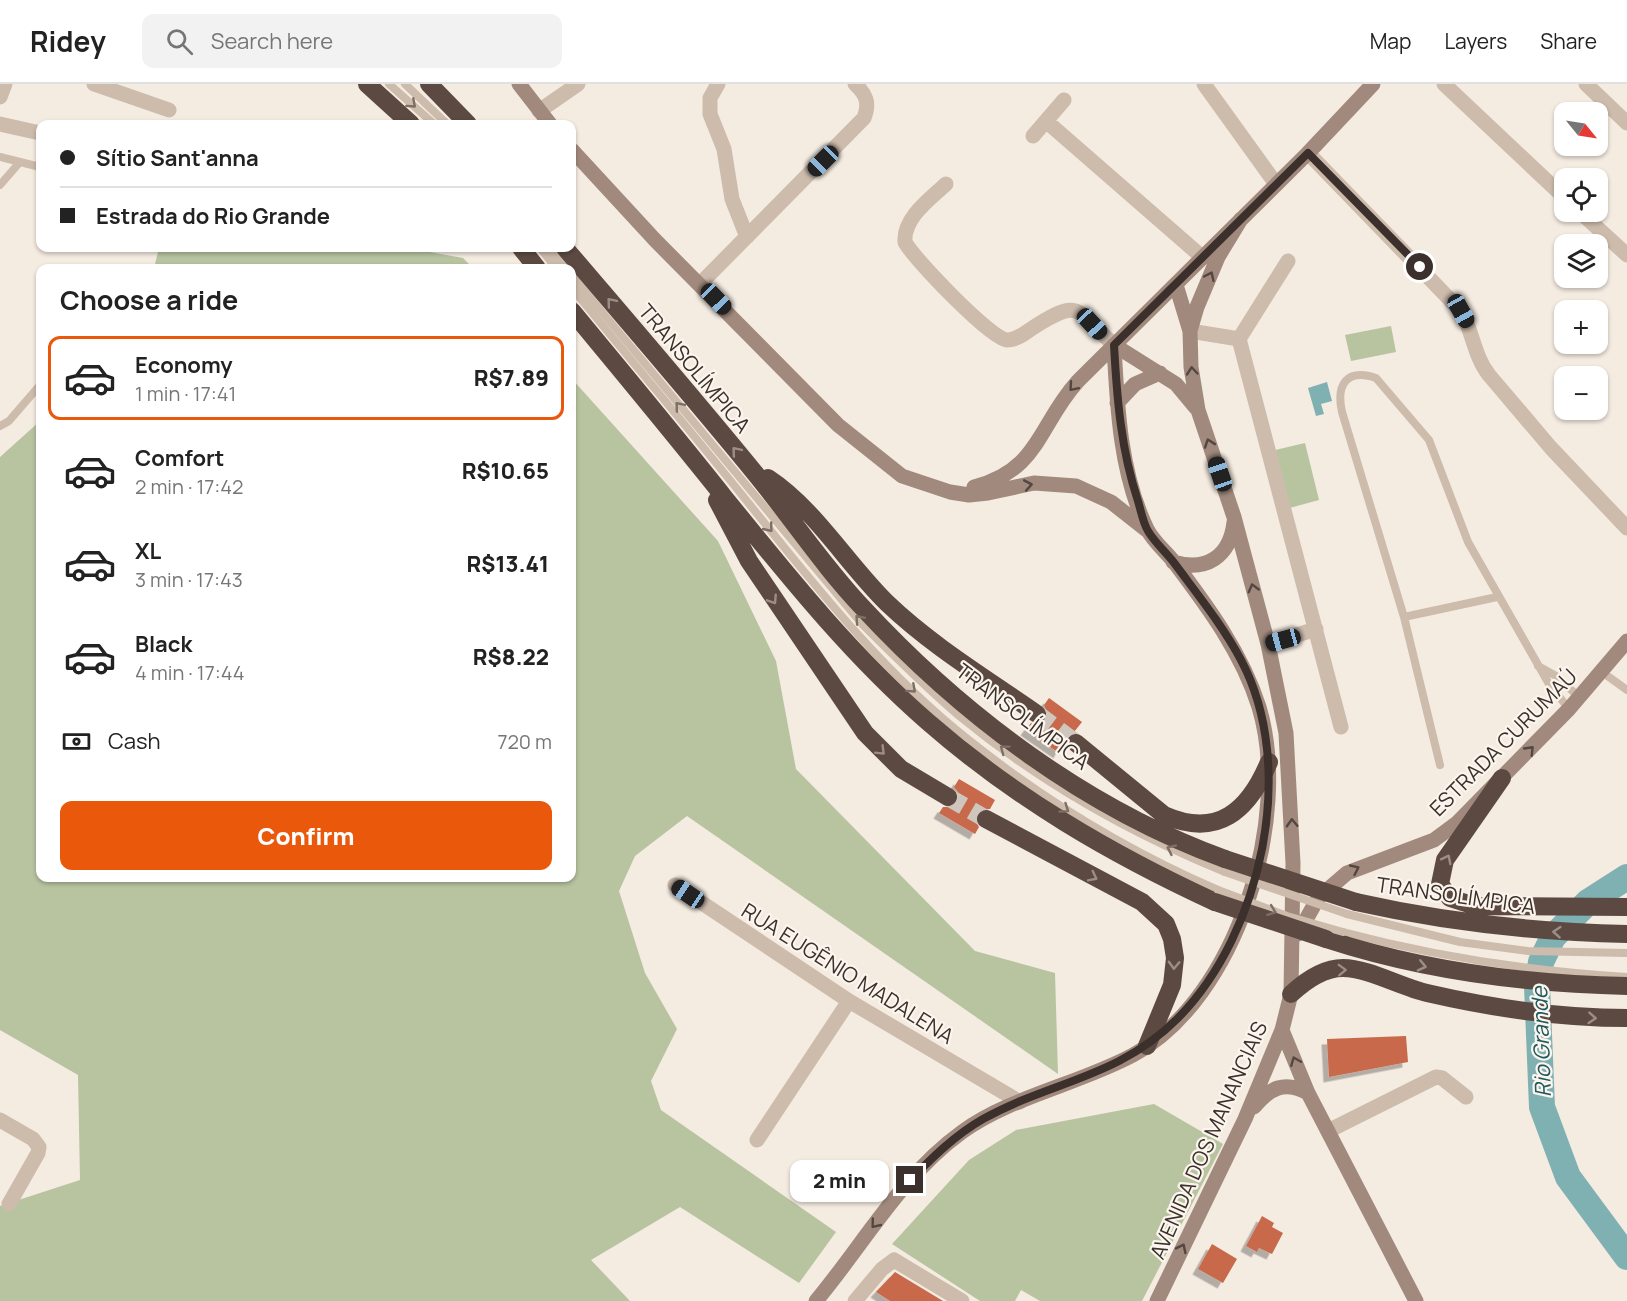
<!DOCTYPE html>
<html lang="en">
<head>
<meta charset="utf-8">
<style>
  :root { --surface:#fff; --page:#f2f2f2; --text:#222; --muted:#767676; --line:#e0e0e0; --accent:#ea580c }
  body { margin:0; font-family:Manrope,sans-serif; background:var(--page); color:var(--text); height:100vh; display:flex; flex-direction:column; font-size:22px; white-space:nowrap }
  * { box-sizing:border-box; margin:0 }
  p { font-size:20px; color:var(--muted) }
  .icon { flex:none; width:33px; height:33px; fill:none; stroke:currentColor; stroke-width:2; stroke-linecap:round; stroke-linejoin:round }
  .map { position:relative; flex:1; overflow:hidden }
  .panel { position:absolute; left:36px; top:180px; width:540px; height:618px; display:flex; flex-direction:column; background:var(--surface); border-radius:12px; box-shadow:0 2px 4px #0004 }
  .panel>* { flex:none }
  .hud { position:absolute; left:36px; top:36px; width:540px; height:132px; border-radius:12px; box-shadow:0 2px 4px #0004; display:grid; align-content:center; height:132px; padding:0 24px; background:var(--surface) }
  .needle { width:39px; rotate:120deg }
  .fabs { position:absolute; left:1554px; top:18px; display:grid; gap:12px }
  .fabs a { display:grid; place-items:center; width:54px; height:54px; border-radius:12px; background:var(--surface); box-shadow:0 2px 4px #0004; font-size:30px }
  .end { position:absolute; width:27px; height:27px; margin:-14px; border:8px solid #3b302b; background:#fff; box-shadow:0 0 0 3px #fff }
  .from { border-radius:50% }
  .bubble { position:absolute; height:42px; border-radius:12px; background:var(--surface); box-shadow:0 2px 4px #0004; font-size:20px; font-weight:800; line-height:42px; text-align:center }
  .car { position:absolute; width:18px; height:36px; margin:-18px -9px; border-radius:8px; box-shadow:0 0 4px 2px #0007; background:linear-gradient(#222 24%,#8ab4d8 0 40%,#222 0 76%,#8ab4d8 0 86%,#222 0) }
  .hud b { display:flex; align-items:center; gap:21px; height:57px; font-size:22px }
  .hud b+b { border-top:2px solid var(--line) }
  .hud i { width:15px; height:15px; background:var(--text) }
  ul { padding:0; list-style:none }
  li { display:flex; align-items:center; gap:18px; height:84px; margin:0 12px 9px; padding:0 12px; border:3px solid transparent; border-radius:12px }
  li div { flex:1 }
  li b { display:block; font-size:22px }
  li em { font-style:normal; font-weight:800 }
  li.current { border-color:var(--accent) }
  li>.icon { width:54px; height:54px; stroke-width:1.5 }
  h2 { padding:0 24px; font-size:27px; line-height:72px }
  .pay { display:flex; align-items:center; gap:15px; height:66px; padding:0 24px; font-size:22px }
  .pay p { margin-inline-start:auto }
  .button { display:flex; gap:12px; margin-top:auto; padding:12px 24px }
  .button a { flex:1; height:69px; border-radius:12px; background:var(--accent); color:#fff; font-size:24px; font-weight:800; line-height:69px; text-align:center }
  header { display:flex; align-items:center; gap:36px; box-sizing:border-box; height:84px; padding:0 30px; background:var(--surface); border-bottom:2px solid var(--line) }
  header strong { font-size:28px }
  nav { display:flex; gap:33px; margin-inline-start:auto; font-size:21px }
  .search { width:420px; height:54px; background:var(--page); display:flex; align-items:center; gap:15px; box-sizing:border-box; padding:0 21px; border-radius:12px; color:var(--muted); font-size:22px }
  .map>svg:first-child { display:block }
</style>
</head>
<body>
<header>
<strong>Ridey</strong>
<div class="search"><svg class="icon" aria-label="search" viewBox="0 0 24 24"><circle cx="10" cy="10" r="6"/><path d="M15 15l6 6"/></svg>Search here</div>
<nav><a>Map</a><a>Layers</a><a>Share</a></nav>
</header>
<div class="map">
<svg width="1627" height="1217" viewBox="0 0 1627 1217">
  <defs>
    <filter id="shadow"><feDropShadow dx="-5.5" dy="5.5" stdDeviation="0" flood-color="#0004"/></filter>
  </defs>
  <rect width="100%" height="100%" fill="#f4ebe1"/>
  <path fill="#b8c4a0" d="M 159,164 L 407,164 L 463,174 L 473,184 L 154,184 Z
    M 1391,242 L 1396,268 L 1351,277 L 1345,251 Z
    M 572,295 L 718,457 L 776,577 L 796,685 L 975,867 L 1055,889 L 1058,990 L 687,732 L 635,772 L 619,807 L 645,889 L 677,945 L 651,997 L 661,1026 L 836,1148 L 799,1199 L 680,1123 L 591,1176 L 630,1217 L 0,1217 L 0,1122 L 80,1096 L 78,991 L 0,946 L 0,373 L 40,337 L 40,794 L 572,794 Z
    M 1305,359 L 1319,416 L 1286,425 L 1271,367 Z
    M 1154,1020 L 1223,1060 L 1142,1217 L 1040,1217 L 1021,1206 L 1015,1217 L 980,1217 L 892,1160 L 969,1076 L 1016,1046 Z"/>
  <path fill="#7fb0b2" d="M 1327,298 L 1332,317 L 1321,320 L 1324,330 L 1316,332 L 1308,304 Z"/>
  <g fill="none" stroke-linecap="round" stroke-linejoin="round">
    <path stroke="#7fb0b2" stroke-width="26" d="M 1627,793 L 1588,818 L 1553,853 L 1541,878 L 1537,902 L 1542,1023 L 1568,1093 L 1627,1173"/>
  </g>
  <path fill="#c8694b" filter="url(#shadow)" d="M 1049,614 L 1082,638 L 1074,648 L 1067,652 L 1059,669 L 1026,646 L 1031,639 L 1037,641 L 1046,637 L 1048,630 L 1044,621 Z
    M 959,695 L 995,716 L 990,725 L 981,725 L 976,729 L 975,736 L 979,743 L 975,750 L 939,729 L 943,723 L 953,723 L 958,718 L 958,708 L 954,703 Z
    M 1406,952 L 1408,978 L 1329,993 L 1327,955 Z
    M 1262,1132 L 1274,1139 L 1272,1143 L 1283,1149 L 1272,1170 L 1259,1164 L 1257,1168 L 1246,1162 Z
    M 1212,1160 L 1237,1175 L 1223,1199 L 1198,1185 Z
    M 895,1188 L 943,1217 L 890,1217 L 876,1208 Z"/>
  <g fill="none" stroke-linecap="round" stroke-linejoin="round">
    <path stroke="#cfc6bd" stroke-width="18" stroke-dasharray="18 9" stroke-linecap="butt" d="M 1037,630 L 1076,659
      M 948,713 L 986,735"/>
    <path stroke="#cdbbac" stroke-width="8" d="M 389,0 L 434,40
      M 405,0 L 447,40
      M 0,73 L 40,83
      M 0,101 L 20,78
      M 540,164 L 556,184
      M 549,164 L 566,184
      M 572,192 L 862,540 C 893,571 924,602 958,631 C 1038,697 1129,749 1225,788
      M 572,204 C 628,273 686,341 742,411 C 812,498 881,587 970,657 C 1047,718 1128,767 1218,806
      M 0,342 L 9,337 L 40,301
      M 1404,533 L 1497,513
      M 1538,582 L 1556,592 L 1579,613
      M 1602,588 L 1627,606
      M 1440,681 L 1404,533 L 1342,328 C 1336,301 1346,284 1376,294 L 1429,356 L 1468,458 L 1549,600 L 1569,625
      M 1347,830 L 1460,858 L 1528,867 L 1627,869
      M 1343,848 C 1437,873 1530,887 1627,893"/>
    <path stroke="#cdbbac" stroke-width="15" d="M 94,0 L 169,26
      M 718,0 L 710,14 L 710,30 L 724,65 L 732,115 L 747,153
      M 1204,0 L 1276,100
      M 1444,0 L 1564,113
      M 1586,0 L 1627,39
      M 0,13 L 5,0
      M 539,27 L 578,0
      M 1046,37 L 1202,173
      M 0,40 L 40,49
      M 1033,52 L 1064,16
      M 1308,69 L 1461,227 C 1473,248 1474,272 1489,291 L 1551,364 L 1627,444
      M 946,100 C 930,115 903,134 905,158 C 912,173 993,257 1007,256 C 1016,256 1024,250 1031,245 C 1082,212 1075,226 1114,261
      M 1580,128 L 1627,171
      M 1288,177 L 1239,255 L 1341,643
      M 700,200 L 864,34 C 870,19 866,10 855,0
      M 1190,247 L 1239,255
      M 1268,560 L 1316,545
      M 675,801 L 849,917 L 1020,1018
      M 0,1036 L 33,1055 L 39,1063 L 38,1069 L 9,1120
      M 1328,1047 L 1436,993 L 1442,994 L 1466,1013
      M 757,1056 L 849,917
      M 855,1217 L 882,1185 L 894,1176 L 962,1217"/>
    <path stroke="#a18a7d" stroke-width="15" d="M 519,0 L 550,40
      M 572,66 L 655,156 L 838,341 L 902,392 L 950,408 L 969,411 L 988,409 L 1034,399 L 1076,402 L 1111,418 L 1148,447
      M 1176,201 L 1190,247
      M 1114,261 L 1176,300 L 1196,324
      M 1117,319 L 1135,300 L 1160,289
      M 974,403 C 1040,386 1038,341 1078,297 L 1308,69 L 1373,0
      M 1173,478 C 1206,488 1230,473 1234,438
      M 1298,850 L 1318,814 L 1347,789 L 1434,756 L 1457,739 L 1569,625 L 1627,557
      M 1282,946 L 1308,1009 L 1416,1217
      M 1254,1023 C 1270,1004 1284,996 1308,1009
      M 816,1217 C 863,1161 901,1092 962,1048 C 1010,1013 1079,1000 1133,971 C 1238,914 1292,733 1259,623 C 1242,569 1208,523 1174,478 C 1165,467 1153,457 1147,445 C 1120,389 1117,322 1114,261
      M 1157,1217 L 1245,1035 L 1282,946 L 1291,910 L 1293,779 L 1286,649 L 1268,560 L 1234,433 L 1198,326 L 1191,283 L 1190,247 L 1197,223 L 1218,173 L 1241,135"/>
    <path stroke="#5c4a42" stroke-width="18" d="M 367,0 L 411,40
      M 429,0 L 468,40
      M 521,164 L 537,184
      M 565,164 C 628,238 692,312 754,388 C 791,433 823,482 863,524 C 962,631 1087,725 1225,775
      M 572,227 C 623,289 674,350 724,413 C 788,492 851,571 928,638 C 1015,714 1111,770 1215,818
      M 768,394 C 815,425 847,480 887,519 C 932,562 987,595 1037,630
      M 717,416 L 749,477 L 865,649 L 901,685 L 948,713
      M 1076,659 L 1164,731 C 1218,755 1249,726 1269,678
      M 1502,694 L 1445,776 L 1440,800 L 1450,814 L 1475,822 L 1627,823
      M 986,735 L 1142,818 L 1166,840 L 1172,855 L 1175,874 L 1172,901 L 1147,962
      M 1356,818 C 1445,838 1535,848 1627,850
      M 1326,855 C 1424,887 1524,900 1627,902
      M 1291,910 C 1305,897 1323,884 1343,884 C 1368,884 1401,903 1427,909 C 1492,924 1560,934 1627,934"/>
    <path stroke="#cdbbac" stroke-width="8" d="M 1225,788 L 1347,830
      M 1218,806 L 1287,832 L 1343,848"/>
    <path stroke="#5c4a42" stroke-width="18" d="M 1225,775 L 1356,818
      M 1215,818 L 1326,855"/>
  </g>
  <defs><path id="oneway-chevron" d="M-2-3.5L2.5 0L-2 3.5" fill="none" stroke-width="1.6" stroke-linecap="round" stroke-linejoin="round" transform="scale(1.5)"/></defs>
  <g stroke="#7d6f65">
    <use href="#oneway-chevron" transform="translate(412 20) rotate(42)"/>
    <use href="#oneway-chevron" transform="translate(679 322) rotate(-130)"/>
    <use href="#oneway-chevron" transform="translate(769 444) rotate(51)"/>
    <use href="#oneway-chevron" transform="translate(859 535) rotate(-132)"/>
    <use href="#oneway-chevron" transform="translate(912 605) rotate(42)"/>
    <use href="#oneway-chevron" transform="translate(1004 665) rotate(-143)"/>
    <use href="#oneway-chevron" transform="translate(1065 725) rotate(34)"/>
    <use href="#oneway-chevron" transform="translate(1171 765) rotate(-155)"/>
    <use href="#oneway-chevron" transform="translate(1272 827) rotate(21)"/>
  </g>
  <g stroke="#544640">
    <use href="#oneway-chevron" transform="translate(1210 192) rotate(-65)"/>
    <use href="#oneway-chevron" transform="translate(1192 287) rotate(-95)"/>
    <use href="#oneway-chevron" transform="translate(1073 303) rotate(131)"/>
    <use href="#oneway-chevron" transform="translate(1209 359) rotate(-109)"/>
    <use href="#oneway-chevron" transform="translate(1028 401) rotate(-10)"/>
    <use href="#oneway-chevron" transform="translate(1253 504) rotate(-105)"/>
    <use href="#oneway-chevron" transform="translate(1530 666) rotate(-46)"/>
    <use href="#oneway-chevron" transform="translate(1292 739) rotate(-92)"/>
    <use href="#oneway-chevron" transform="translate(1355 785) rotate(-25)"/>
    <use href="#oneway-chevron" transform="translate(1295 977) rotate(-112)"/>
    <use href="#oneway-chevron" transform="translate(875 1140) rotate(129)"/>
    <use href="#oneway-chevron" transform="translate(1182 1164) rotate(-64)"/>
  </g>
  <g stroke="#9c8e87">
    <use href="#oneway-chevron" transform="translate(611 218) rotate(-130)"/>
    <use href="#oneway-chevron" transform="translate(736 367) rotate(-130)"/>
    <use href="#oneway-chevron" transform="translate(773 516) rotate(57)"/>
    <use href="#oneway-chevron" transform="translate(881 667) rotate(45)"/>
    <use href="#oneway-chevron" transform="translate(1447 775) rotate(-63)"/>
    <use href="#oneway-chevron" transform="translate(1093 793) rotate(27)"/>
    <use href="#oneway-chevron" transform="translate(1557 848) rotate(-176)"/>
    <use href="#oneway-chevron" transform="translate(1174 881) rotate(92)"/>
    <use href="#oneway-chevron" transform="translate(1422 882) rotate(13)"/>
    <use href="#oneway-chevron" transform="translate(1342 886) rotate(-2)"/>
    <use href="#oneway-chevron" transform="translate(1592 934) rotate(4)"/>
  </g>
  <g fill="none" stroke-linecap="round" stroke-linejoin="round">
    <path stroke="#3b302b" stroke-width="8" d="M 910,1096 C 933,1073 955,1051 983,1035 C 1051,997 1119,994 1178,934 C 1262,849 1298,683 1241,576 C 1223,542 1198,511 1175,480 C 1167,469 1155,459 1148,447 C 1143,439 1141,427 1138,417 C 1121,366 1117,315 1114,261 L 1308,69 L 1420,183"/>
  </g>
  <g text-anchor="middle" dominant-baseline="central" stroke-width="4.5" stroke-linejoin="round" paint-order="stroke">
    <g font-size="21" fill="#3b302b" stroke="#fbf5ee">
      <text transform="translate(695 284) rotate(50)">TRANSOLÍMPICA</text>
      <text transform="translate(1023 632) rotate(37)">TRANSOLÍMPICA</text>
      <text transform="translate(1503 658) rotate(-45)">ESTRADA CURUMAÚ</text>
      <text transform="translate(1456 811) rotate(8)">TRANSOLÍMPICA</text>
      <text transform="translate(848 889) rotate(32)">RUA EUGÊNIO MADALENA</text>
      <text transform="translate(1208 1056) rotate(-66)">AVENIDA DOS MANANCIAIS</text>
    </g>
    <g font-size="22" font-style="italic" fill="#1f5a5e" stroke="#fbf5ee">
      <text transform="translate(1541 958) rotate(-92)">Rio Grande</text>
    </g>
  </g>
</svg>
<div class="fabs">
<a><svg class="needle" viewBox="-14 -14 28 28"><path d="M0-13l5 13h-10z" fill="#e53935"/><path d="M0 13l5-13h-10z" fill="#767676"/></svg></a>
<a><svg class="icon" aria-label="locate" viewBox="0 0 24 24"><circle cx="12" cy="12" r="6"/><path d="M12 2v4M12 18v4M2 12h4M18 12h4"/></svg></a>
<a><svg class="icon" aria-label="layers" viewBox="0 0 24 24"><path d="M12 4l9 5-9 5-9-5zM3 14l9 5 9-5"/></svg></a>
<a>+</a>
<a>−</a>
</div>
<i class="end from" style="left:1420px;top:183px"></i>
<i class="end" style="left:910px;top:1096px"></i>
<div class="bubble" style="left:790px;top:1076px;width:99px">2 min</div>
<i class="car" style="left:823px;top:77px;rotate:225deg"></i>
<i class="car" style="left:716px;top:215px;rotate:136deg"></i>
<i class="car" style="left:1461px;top:227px;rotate:151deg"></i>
<i class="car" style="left:1092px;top:240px;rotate:137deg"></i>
<i class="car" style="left:1220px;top:390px;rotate:341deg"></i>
<i class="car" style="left:1283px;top:556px;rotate:255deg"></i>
<i class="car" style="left:688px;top:810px;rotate:304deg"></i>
<div class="hud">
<b><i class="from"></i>Sítio Sant'anna</b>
<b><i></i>Estrada do Rio Grande</b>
</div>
<section class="panel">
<h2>Choose a ride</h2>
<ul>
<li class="current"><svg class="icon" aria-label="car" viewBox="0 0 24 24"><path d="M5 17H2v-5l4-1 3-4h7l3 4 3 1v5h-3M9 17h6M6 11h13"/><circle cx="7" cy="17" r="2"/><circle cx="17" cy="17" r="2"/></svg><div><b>Economy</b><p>1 min · 17:41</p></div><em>R$7.89</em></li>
<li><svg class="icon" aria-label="car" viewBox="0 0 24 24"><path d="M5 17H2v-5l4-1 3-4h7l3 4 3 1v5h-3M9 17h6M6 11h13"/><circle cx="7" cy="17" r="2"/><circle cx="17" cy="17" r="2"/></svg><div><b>Comfort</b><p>2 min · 17:42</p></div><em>R$10.65</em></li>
<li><svg class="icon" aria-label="car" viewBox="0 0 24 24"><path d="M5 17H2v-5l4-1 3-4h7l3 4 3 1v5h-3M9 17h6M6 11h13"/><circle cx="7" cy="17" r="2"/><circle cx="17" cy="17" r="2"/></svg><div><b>XL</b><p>3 min · 17:43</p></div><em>R$13.41</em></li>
<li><svg class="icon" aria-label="car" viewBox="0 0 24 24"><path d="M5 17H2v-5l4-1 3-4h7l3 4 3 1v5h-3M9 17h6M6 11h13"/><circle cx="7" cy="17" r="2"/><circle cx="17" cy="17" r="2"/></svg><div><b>Black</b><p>4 min · 17:44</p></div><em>R$8.22</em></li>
</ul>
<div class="pay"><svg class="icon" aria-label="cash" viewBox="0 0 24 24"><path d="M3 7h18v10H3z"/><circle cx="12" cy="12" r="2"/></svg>Cash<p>720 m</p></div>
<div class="button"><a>Confirm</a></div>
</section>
</div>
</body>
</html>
